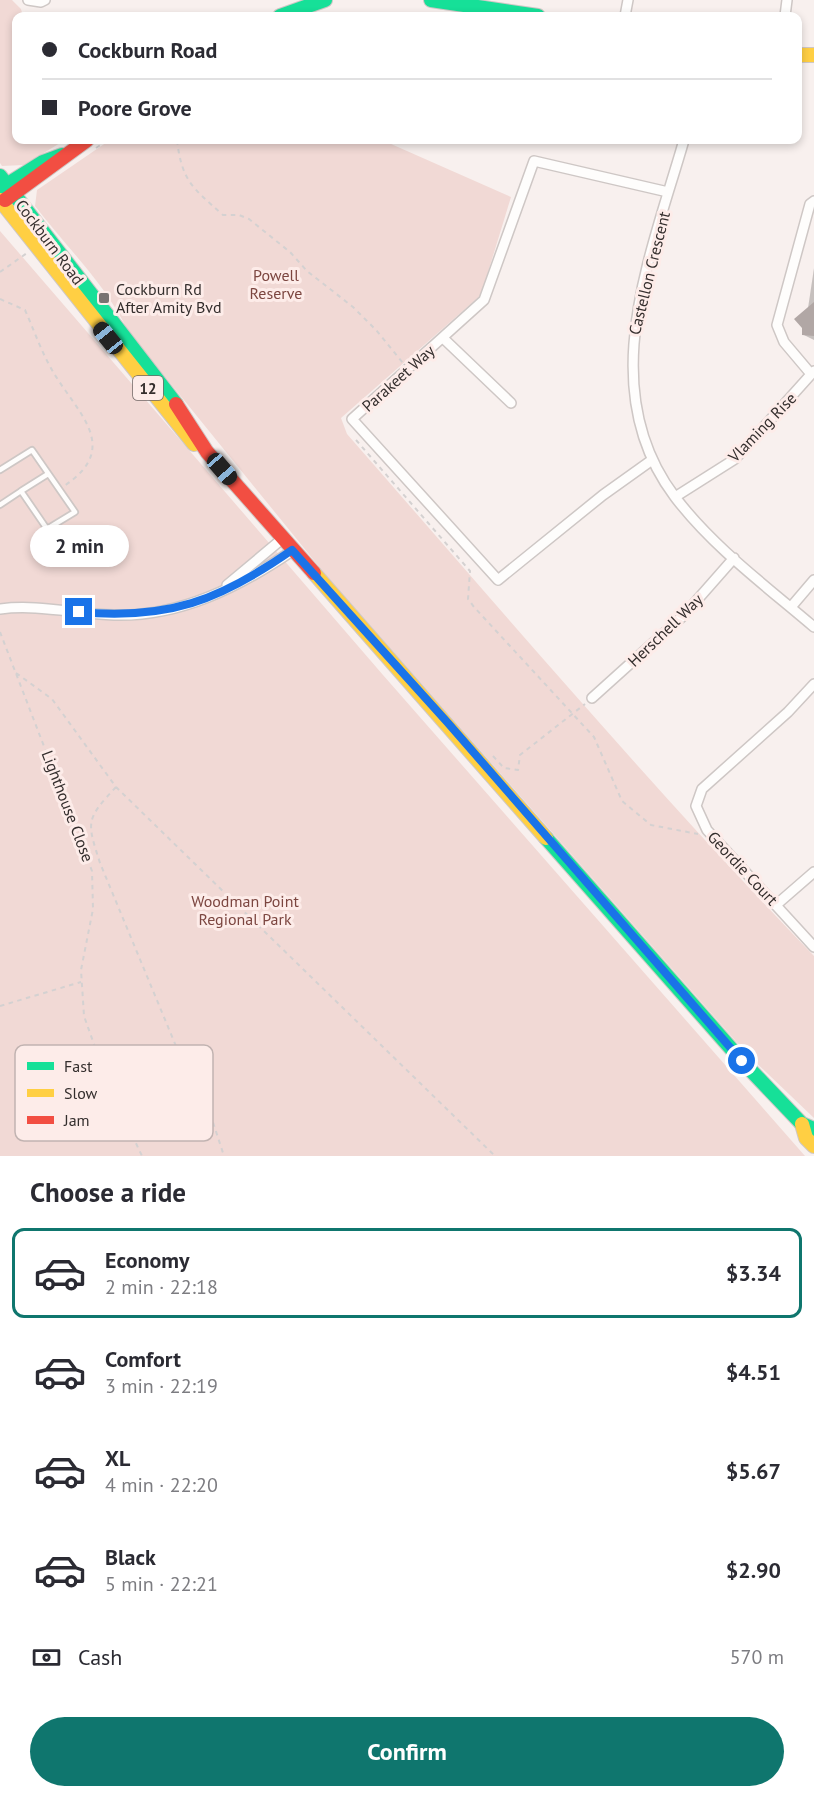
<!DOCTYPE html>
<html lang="en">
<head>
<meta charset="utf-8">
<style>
  :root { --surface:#fff; --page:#f7f7f7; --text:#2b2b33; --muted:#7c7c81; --line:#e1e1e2; --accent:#0f766e }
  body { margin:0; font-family:"PT Sans",sans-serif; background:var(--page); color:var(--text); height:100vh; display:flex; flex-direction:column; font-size:22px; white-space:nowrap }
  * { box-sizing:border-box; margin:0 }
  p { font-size:20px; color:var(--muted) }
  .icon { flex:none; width:33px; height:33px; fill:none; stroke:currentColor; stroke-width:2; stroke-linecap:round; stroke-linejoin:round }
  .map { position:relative; height:1156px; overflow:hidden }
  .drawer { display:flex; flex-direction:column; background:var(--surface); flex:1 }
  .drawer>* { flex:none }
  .hud { position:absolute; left:12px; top:12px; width:790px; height:132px; border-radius:12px; box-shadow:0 3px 9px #0003; display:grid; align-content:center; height:132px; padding:0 30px; background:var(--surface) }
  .end { position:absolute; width:27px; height:27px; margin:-14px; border:8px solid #1a73e8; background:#fff; box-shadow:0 0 0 3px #fff }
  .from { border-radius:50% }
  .bubble { position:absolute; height:42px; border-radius:21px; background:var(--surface); box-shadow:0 3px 9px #0003; font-size:20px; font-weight:700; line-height:42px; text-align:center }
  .car { position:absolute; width:18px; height:36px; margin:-18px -9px; border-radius:8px; box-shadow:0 0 4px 2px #0007; background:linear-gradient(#222 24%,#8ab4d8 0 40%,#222 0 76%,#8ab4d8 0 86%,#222 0) }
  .hud b { display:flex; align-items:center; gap:21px; height:57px; font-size:22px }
  .hud b+b { border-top:2px solid var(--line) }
  .hud i { width:15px; height:15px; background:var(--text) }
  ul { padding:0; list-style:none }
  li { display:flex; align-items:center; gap:18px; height:90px; margin:0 12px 9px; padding:0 18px; border:3px solid transparent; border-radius:12px }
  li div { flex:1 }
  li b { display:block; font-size:22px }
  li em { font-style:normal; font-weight:700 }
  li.active { border-color:var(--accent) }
  li>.icon { width:54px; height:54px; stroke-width:1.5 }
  h2 { padding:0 30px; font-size:27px; line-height:72px }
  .pay { display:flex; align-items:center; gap:15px; height:66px; padding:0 30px; font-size:22px }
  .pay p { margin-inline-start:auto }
  .cta { display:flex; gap:12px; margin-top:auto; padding:12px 30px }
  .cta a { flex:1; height:69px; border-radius:36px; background:var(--accent); color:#fff; font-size:24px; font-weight:700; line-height:69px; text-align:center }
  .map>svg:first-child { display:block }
</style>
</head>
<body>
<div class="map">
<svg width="814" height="1156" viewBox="0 0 814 1156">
  <rect width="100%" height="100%" fill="#f8f0ee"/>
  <path fill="#f1d9d5" d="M 0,0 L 12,0 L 21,9 L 23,16 L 16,16 L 16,140 L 65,140 L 24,165 L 2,166 L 0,163 Z
    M 110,140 L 382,140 L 511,197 L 481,295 L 341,418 L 347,434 C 501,610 652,788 814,956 L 814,1118 L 748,1055 L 325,574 L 128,331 C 105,283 67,248 35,206 L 37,190 Z
    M 0,231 L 383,675 L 805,1156 L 0,1156 Z"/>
  <path fill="#0003" d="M 814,268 L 814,340 L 804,335 Z"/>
  <path fill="#b1a7a5" d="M 814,302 L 814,336 L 802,335 L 802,328 L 794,319 Z"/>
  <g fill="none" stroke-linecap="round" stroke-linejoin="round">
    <defs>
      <path id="lane" d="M 0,470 L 32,450 L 75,512 L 47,529 L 21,491 L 0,505
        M 21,491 L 48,474"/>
      <path id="street" d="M 28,0 L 41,2 L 45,0
        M 625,16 L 628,0
        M 785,16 L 787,0
        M 684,140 C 651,255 593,389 675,497 C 713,547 766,586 814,627
        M 443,338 L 511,403
        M 811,374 L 784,342 L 777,325 L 810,204 L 814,201
        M 652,460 L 603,495 L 498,580 L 352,419 L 484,300 L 534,161 L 668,192
        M 675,497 L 735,459 L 814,371
        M 227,585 L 282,539
        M 791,607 L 814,580
        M 0,609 C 38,604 76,614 114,615 C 180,617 239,587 292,551
        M 814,684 L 788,712 L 702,789 L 696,806 L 707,830 L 814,947
        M 592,698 L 683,616 L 734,558
        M 776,905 L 814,872"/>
      <path id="fast" d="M 431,0 L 538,16
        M 280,16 L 325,0
        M 0,176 L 176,404
        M 0,189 L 43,162 L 62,155
        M 546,838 L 742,1061 L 802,1124 L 814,1129"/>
      <path id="slow" d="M 798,55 L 814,55
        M 0,200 L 194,444
        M 314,573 L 546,838
        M 802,1124 L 806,1138 L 814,1146"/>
      <path id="jam" d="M 5,200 L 87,140
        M 176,404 L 207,452 L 314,573"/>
    </defs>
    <use href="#lane" stroke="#cec7c5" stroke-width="8"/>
    <use href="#street" stroke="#cec7c5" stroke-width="12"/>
    <use href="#fast" stroke="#cec7c5" stroke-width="16"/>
    <use href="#slow" stroke="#cec7c5" stroke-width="16"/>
    <use href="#jam" stroke="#cec7c5" stroke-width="16"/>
    <path stroke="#d4d1d1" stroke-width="2" stroke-dasharray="4.5 4.5" stroke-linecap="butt" d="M 177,140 C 182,182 193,188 223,215 L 239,215 L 249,219 L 290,252 L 307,271 L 353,307 L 376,330 L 403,363
      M 96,148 L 108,140
      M 0,272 L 27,253
      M 0,299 L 25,310 C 34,330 41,351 52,370 C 76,412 123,447 64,486
      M 356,440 L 470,571 L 468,599 L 474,607 L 594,737 L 622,801 L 651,825 L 698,834
      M 0,632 L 92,871 L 93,909 L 81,970 L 84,1016 L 108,1084 L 142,1156
      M 16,673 L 52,699 L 116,787 L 495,1156
      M 493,756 L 504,768 L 518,770 L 520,755 L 585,704
      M 116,787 C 85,820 87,822 100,863 L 188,1075 L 208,1107 L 224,1156
      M 0,1006 L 81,982"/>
    <use href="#lane" stroke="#fefdfc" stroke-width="4.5"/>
    <use href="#street" stroke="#fefdfc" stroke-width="9"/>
    <use href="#fast" stroke="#16e098" stroke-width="14"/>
    <use href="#slow" stroke="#ffcf43" stroke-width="14"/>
    <use href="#jam" stroke="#f24e42" stroke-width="14"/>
  </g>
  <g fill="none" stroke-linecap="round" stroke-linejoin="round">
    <path stroke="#1a73e8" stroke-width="8" d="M 79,612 C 168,620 219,601 292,550 L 448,723 L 742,1061"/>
  </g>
  <rect fill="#797271" stroke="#fdece9" stroke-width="2" x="98" y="292" width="12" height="12" rx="3"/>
  <g text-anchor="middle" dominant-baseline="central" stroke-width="6" stroke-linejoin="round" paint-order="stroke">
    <rect fill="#fdece9" stroke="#706765" stroke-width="1.5" x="133" y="376" width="30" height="24" rx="4.5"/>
    <g font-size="15" font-weight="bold" fill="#342e2d">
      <text x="148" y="388">12</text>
    </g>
    <g font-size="16" fill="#342e2d" stroke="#fdece9">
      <text transform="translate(50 242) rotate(53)">Cockburn Road</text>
      <text transform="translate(649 273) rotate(-76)">Castellon Crescent</text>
      <text transform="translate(398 378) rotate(-42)">Parakeet Way</text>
      <text transform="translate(762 427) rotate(-46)">Vlaming Rise</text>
      <text transform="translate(665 630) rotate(-44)">Herschell Way</text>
      <text transform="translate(68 806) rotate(69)">Lighthouse Close</text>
      <text transform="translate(743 868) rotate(47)">Geordie Court</text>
    </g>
    <g font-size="16" fill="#7c4640" stroke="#fdece9">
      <text x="276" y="275">Powell<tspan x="276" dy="18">Reserve</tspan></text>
      <text x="245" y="901">Woodman Point<tspan x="245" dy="18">Regional Park</tspan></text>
    </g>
    <g font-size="16" fill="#342e2d" stroke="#fdece9" text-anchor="start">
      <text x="116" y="289">Cockburn Rd<tspan x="116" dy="18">After Amity Bvd</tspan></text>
    </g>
  </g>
  <rect x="15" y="1045" width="198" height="96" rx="9" fill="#fdece9" stroke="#c1b3b1" stroke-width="1.5"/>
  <rect x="27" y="1062" width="27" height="8" fill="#16e098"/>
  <rect x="27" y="1089" width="27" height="8" fill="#ffcf43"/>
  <rect x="27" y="1116" width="27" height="8" fill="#f24e42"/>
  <g font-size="16" fill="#342e2d">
    <text x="64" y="1072">Fast</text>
    <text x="64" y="1099">Slow</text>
    <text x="64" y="1126">Jam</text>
  </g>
</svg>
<i class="end from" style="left:742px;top:1061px"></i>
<i class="end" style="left:79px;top:612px"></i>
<div class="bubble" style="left:30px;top:525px;width:99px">2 min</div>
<i class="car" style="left:108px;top:338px;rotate:321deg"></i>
<i class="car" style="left:222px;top:469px;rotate:139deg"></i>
<div class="hud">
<b><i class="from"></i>Cockburn Road</b>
<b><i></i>Poore Grove</b>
</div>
</div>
<section class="drawer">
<h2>Choose a ride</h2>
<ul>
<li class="active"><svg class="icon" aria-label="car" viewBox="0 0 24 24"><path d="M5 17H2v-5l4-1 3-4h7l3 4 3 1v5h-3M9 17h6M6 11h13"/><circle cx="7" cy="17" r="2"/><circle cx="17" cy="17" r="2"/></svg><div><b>Economy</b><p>2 min · 22:18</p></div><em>$3.34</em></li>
<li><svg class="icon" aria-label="car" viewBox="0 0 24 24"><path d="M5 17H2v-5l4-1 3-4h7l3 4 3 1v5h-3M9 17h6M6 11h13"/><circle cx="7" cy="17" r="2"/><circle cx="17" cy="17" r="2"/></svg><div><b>Comfort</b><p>3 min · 22:19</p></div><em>$4.51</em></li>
<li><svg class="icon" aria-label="car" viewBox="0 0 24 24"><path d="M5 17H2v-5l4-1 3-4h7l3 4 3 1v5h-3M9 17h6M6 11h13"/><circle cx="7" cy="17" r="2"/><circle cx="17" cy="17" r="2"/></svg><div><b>XL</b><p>4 min · 22:20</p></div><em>$5.67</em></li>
<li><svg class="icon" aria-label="car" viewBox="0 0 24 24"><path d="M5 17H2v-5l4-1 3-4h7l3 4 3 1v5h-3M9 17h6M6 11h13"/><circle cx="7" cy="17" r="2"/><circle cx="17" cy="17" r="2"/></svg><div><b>Black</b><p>5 min · 22:21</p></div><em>$2.90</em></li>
</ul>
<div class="pay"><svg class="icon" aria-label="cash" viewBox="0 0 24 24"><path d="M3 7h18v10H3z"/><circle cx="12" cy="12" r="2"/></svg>Cash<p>570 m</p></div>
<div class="cta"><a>Confirm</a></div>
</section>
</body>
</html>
